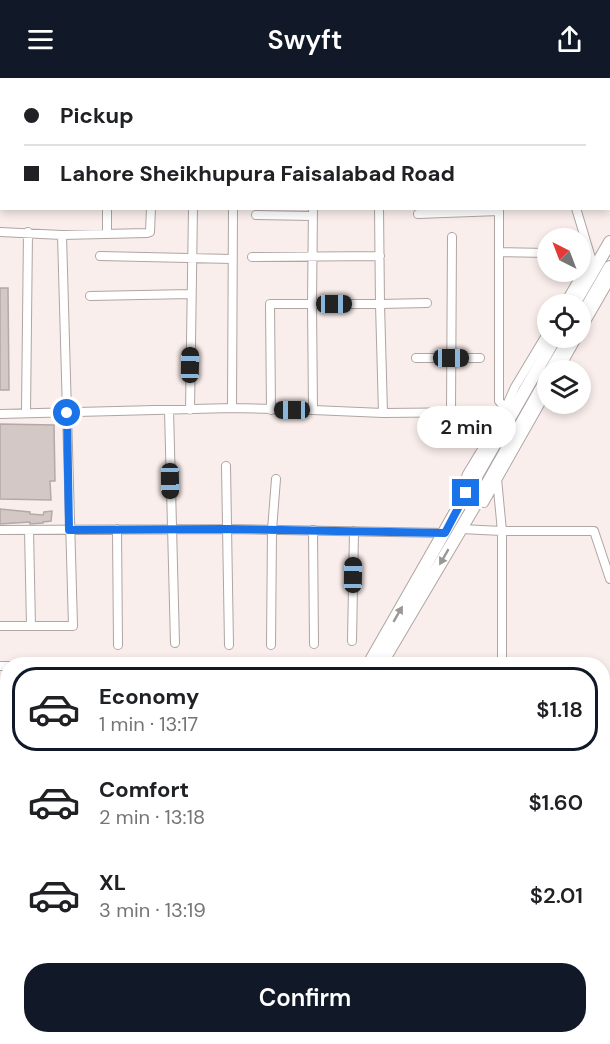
<!DOCTYPE html>
<html lang="en">
<head>
<meta charset="utf-8">
<style>
  :root { --surface:#fff; --page:#f6f6f6; --text:#202124; --muted:#757577; --line:#e0e0e0; --accent:#111827 }
  body { margin:0; font-family:"DM Sans",sans-serif; background:var(--page); color:var(--text); height:100vh; display:flex; flex-direction:column; font-size:22px; white-space:nowrap }
  * { box-sizing:border-box; margin:0 }
  p { font-size:20px; color:var(--muted) }
  .icon { flex:none; width:33px; height:33px; fill:none; stroke:currentColor; stroke-width:2; stroke-linecap:round; stroke-linejoin:round }
  .map { position:relative; flex:1; overflow:hidden }
  .side { position:absolute; left:0px; top:579px; width:610px; height:387px; display:flex; flex-direction:column; background:var(--surface); border-radius:24px 24px 0 0; box-shadow:0 3px 9px #0003 }
  .side>* { flex:none }
  .guide { position:absolute; left:0px; top:0px; width:610px; height:132px; box-shadow:0 3px 9px #0003; display:grid; align-content:center; height:132px; padding:0 24px; background:var(--surface) }
  .needle { width:39px; rotate:318deg }
  .controls { position:absolute; left:537px; top:150px; display:grid; gap:12px }
  .controls a { display:grid; place-items:center; width:54px; height:54px; border-radius:50%; background:var(--surface); box-shadow:0 3px 9px #0003; font-size:30px }
  .end { position:absolute; width:27px; height:27px; margin:-14px; border:8px solid #1a73e8; background:#fff; box-shadow:0 0 0 3px #fff }
  .from { border-radius:50% }
  .bubble { position:absolute; height:42px; border-radius:21px; background:var(--surface); box-shadow:0 3px 9px #0003; font-size:20px; font-weight:600; line-height:42px; text-align:center }
  .car { position:absolute; width:18px; height:36px; margin:-18px -9px; border-radius:8px; box-shadow:0 0 4px 2px #0007; background:linear-gradient(#222 24%,#8ab4d8 0 40%,#222 0 76%,#8ab4d8 0 86%,#222 0) }
  .guide b { display:flex; align-items:center; gap:21px; height:57px; font-size:22px }
  .guide b+b { border-top:2px solid var(--line) }
  .guide i { width:15px; height:15px; background:var(--text) }
  ul { padding:10px 0 0; list-style:none }
  li { display:flex; align-items:center; gap:18px; height:84px; margin:0 12px 9px; padding:0 12px; border:3px solid transparent; border-radius:24px }
  li div { flex:1 }
  li b { display:block; font-size:22px }
  li em { font-style:normal; font-weight:600 }
  li.on { border-color:var(--accent) }
  li>.icon { width:54px; height:54px; stroke-width:1.5 }
  .action { display:flex; gap:12px; margin-top:auto; padding:12px 24px }
  .action a { flex:1; height:69px; border-radius:24px; background:var(--accent); color:#fff; font-size:24px; font-weight:600; line-height:69px; text-align:center }
  header { display:flex; justify-content:space-between; align-items:center; height:78px; padding:0 24px; background:var(--accent); color:#fff; font-size:27px; font-weight:600 }
  .map>svg:first-child { display:block }
</style>
</head>
<body>
<header><svg class="icon" aria-label="menu" viewBox="0 0 24 24"><path d="M4 6h16M4 12h16M4 18h16"/></svg>Swyft<svg class="icon" aria-label="share" viewBox="0 0 24 24"><path d="M12 15V3M7 8l5-5 5 5M5 13v7h14v-7"/></svg></header>
<div class="map">
<svg width="610" height="966" viewBox="0 0 610 966">
  <rect width="100%" height="100%" fill="#f9eeeb"/>
  <path fill="#d3c8c6" stroke="#b3a9a6" stroke-width="1.5" d="M 0,210 L 8,210 L 9,312 L 0,312 Z
    M 0,346 L 54,347 L 55,403 L 50,403 L 51,422 L 0,421 Z
    M 0,431 L 30,434 L 30,436 L 43,437 L 44,434 L 52,433 L 51,443 L 43,444 L 43,445 L 30,446 L 30,444 L 0,446 Z"/>
  <g fill="none" stroke-linecap="round" stroke-linejoin="round">
    <defs>
      <path id="minor" d="M 537,0 L 537,2
        M 218,2 L 218,0
        M 498,2 L 498,0
        M 379,130 L 380,226 L 427,225
        M 499,130 L 499,323 L 505,330
        M 418,136 L 499,133
        M 256,137 L 313,138
        M 0,154 L 62,157 L 147,155 L 150,154 L 151,130
        M 107,155 L 107,130
        M 499,174 L 548,175
        M 100,178 L 232,181
        M 252,179 L 380,178
        M 90,218 L 191,216
        M 564,226 L 591,180 L 576,130
        M 580,254 L 610,202
        M 416,280 L 480,280
        M 559,292 L 577,260
        M 232,330 L 233,130
        M 169,332 L 175,565
        M 190,332 L 193,130
        M 271,332 L 270,226 L 380,226 L 383,335
        M 313,332 L 312,226 L 313,130
        M 451,334 L 452,159
        M 26,335 L 28,154
        M 0,336 L 232,330 L 313,332 L 383,335 L 487,334 L 501,340
        M 226,388 L 229,567
        M 497,401 L 502,453 L 502,586
        M 460,418 L 467,396 L 501,340 L 515,309 L 548,254
        M 484,425 L 548,312
        M 117,451 L 118,567
        M 461,451 L 502,453 L 594,453 L 610,501
        M 0,452 L 226,451 L 445,455
        M 29,452 L 31,548
        M 313,452 L 314,566
        M 0,548 L 73,548 L 62,157
        M 352,563 L 354,453
        M 271,567 L 272,452 L 276,401
        M 167,586 L 349,585 L 352,586
        M 0,588 L 8,588
        M 603,617 L 610,617
        M 0,630 L 8,630
        M 0,673 L 8,673
        M 603,687 L 610,686
        M 0,711 L 8,711
        M 0,751 L 8,751
        M 603,770 L 610,770
        M 0,793 L 8,793
        M 603,855 L 610,854
        M 0,856 L 8,856
        M 382,958 L 383,966
        M 561,958 L 561,966
        M 304,966 L 304,958
        M 503,966 L 503,958"/>
      <path id="highway" d="M 574,226 L 610,164
        M 580,241 L 610,189
        M 551,292 L 570,260
        M 369,586 L 555,260
        M 381,586 L 485,410 L 548,299
        M 152,966 L 155,958
        M 164,966 L 168,958"/>
    </defs>
    <use href="#minor" stroke="#afa5a3" stroke-width="10"/>
    <use href="#highway" stroke="#afa5a3" stroke-width="14"/>
    <use href="#minor" stroke="#fff" stroke-width="8"/>
    <use href="#highway" stroke="#fff" stroke-width="12"/>
    <path stroke="#45403f" stroke-width="2" stroke-dasharray="12 6" stroke-linecap="butt" d="M 579,0 L 579,2
      M 609,103 L 610,107"/>
  </g>
  <defs><path id="oneway-solid" d="M-6-.8H1V-3.2L6.5 0L1 3.2V.8H-6Z" transform="scale(1.5)"/></defs>
  <g fill="#999897">
    <use href="#oneway-solid" transform="translate(444 479) rotate(120)"/>
    <use href="#oneway-solid" transform="translate(398 536) rotate(-60)"/>
  </g>
  <g fill="none" stroke-linecap="round" stroke-linejoin="round">
    <path stroke="#1a73e8" stroke-width="8" d="M 67,335 L 69,452 L 226,451 L 445,455 L 466,415"/>
  </g>
</svg>
<div class="controls">
<a><svg class="needle" viewBox="-14 -14 28 28"><path d="M0-13l5 13h-10z" fill="#e53935"/><path d="M0 13l5-13h-10z" fill="#757577"/></svg></a>
<a><svg class="icon" aria-label="locate" viewBox="0 0 24 24"><circle cx="12" cy="12" r="6"/><path d="M12 2v4M12 18v4M2 12h4M18 12h4"/></svg></a>
<a><svg class="icon" aria-label="layers" viewBox="0 0 24 24"><path d="M12 4l9 5-9 5-9-5zM3 14l9 5 9-5"/></svg></a>
</div>
<i class="end from" style="left:67px;top:335px"></i>
<i class="end" style="left:466px;top:415px"></i>
<div class="bubble" style="left:417px;top:328px;width:99px">2 min</div>
<i class="car" style="left:334px;top:226px;rotate:90deg"></i>
<i class="car" style="left:451px;top:280px;rotate:90deg"></i>
<i class="car" style="left:190px;top:287px;rotate:1deg"></i>
<i class="car" style="left:292px;top:332px;rotate:270deg"></i>
<i class="car" style="left:170px;top:403px;rotate:179deg"></i>
<i class="car" style="left:353px;top:497px;rotate:1deg"></i>
<div class="guide">
<b><i class="from"></i>Pickup</b>
<b><i></i>Lahore Sheikhupura Faisalabad Road</b>
</div>
<section class="side">
<ul>
<li class="on"><svg class="icon" aria-label="car" viewBox="0 0 24 24"><path d="M5 17H2v-5l4-1 3-4h7l3 4 3 1v5h-3M9 17h6M6 11h13"/><circle cx="7" cy="17" r="2"/><circle cx="17" cy="17" r="2"/></svg><div><b>Economy</b><p>1 min · 13:17</p></div><em>$1.18</em></li>
<li><svg class="icon" aria-label="car" viewBox="0 0 24 24"><path d="M5 17H2v-5l4-1 3-4h7l3 4 3 1v5h-3M9 17h6M6 11h13"/><circle cx="7" cy="17" r="2"/><circle cx="17" cy="17" r="2"/></svg><div><b>Comfort</b><p>2 min · 13:18</p></div><em>$1.60</em></li>
<li><svg class="icon" aria-label="car" viewBox="0 0 24 24"><path d="M5 17H2v-5l4-1 3-4h7l3 4 3 1v5h-3M9 17h6M6 11h13"/><circle cx="7" cy="17" r="2"/><circle cx="17" cy="17" r="2"/></svg><div><b>XL</b><p>3 min · 13:19</p></div><em>$2.01</em></li>
</ul>
<div class="action"><a>Confirm</a></div>
</section>
</div>
</body>
</html>
